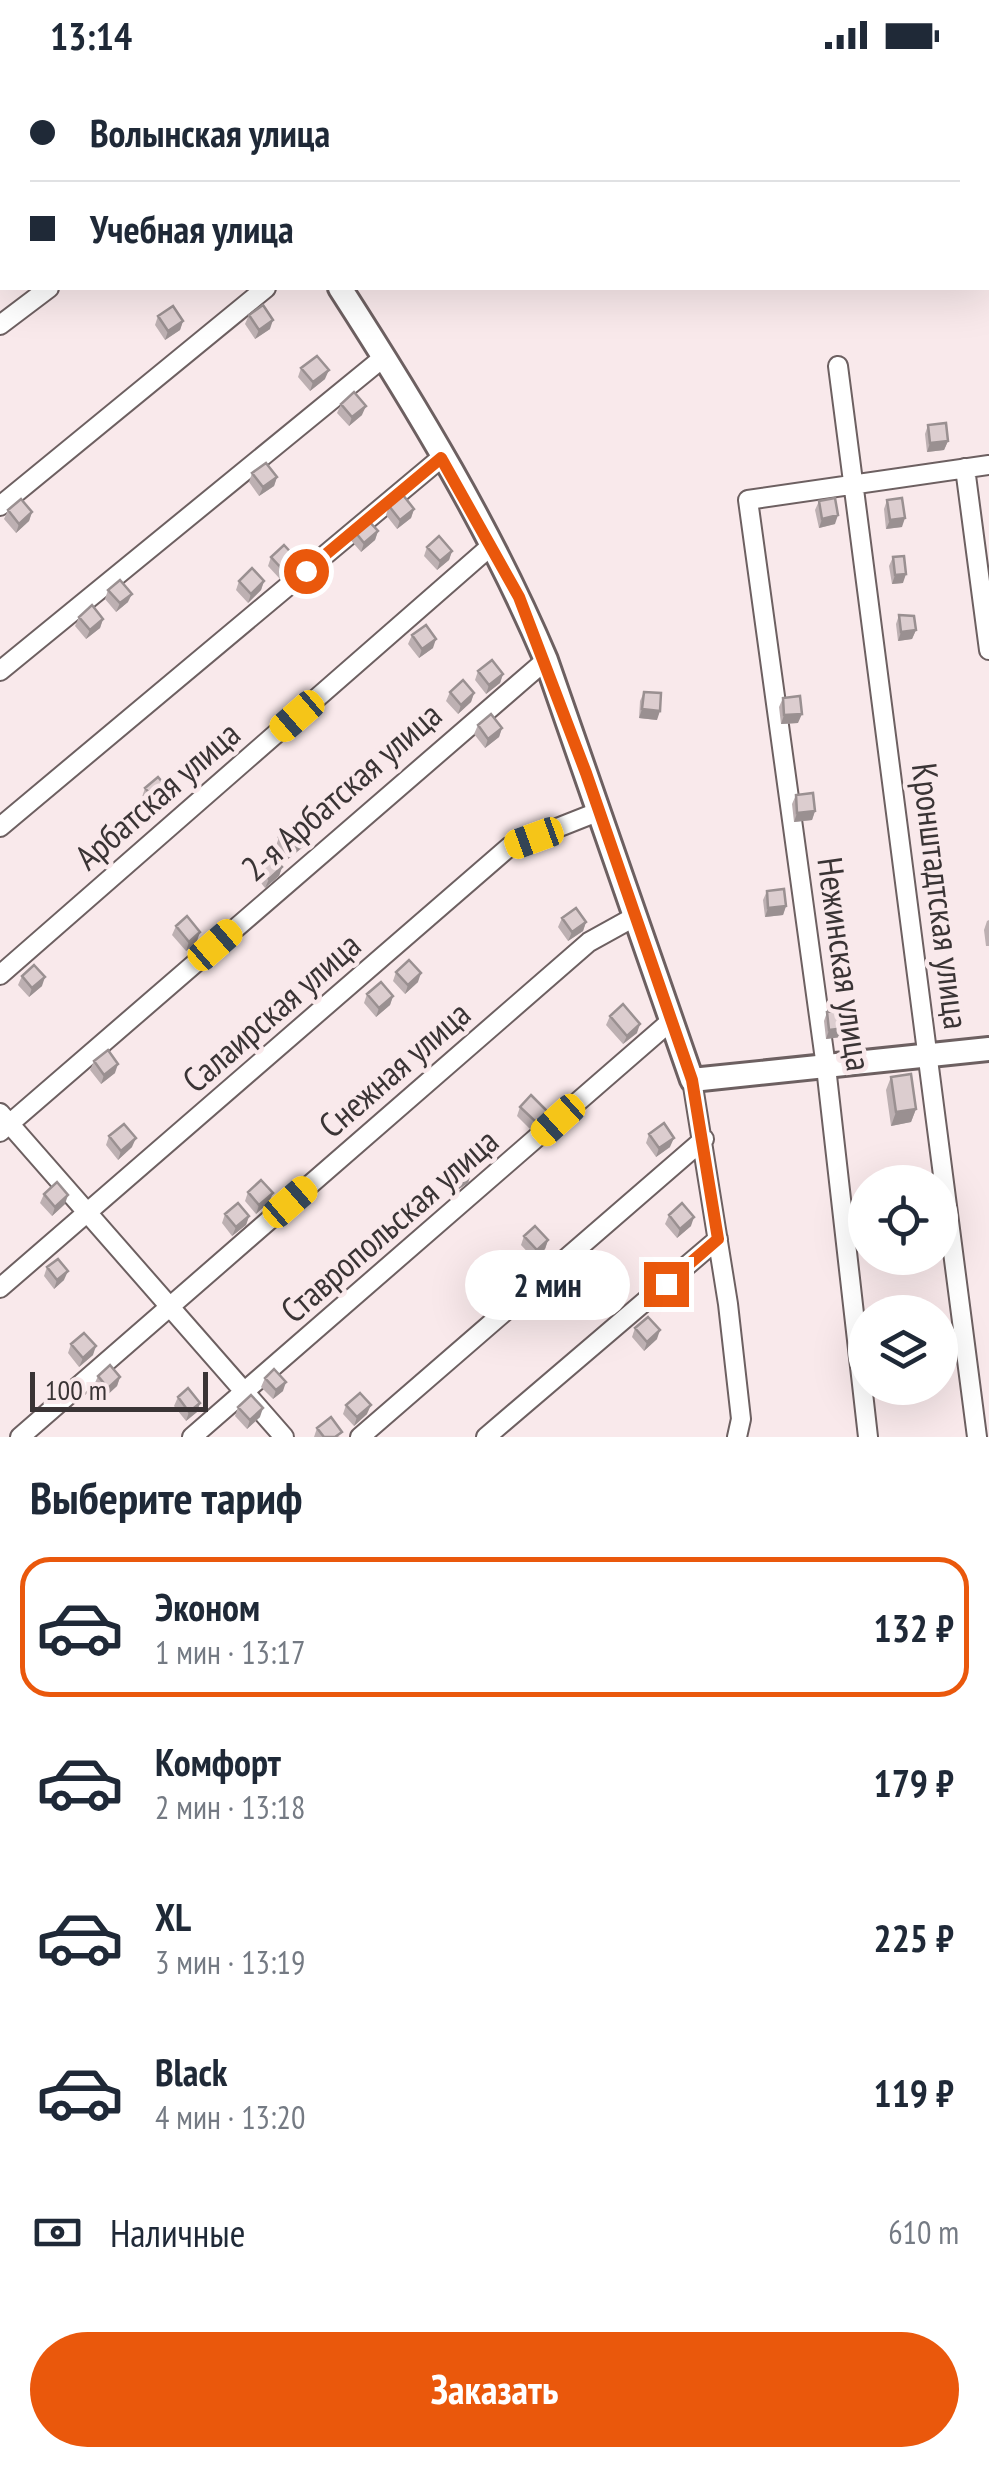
<!DOCTYPE html>
<html lang="ru">
<head>
<meta charset="utf-8">
<style>
  :root { --surface:#fff; --page:#f2f2f3; --text:#1f2937; --muted:#747a83; --line:#e0e1e3; --accent:#ea580c }
  body { margin:0; font-family:"PT Sans Narrow",sans-serif; background:var(--page); color:var(--text); height:100vh; display:flex; flex-direction:column; font-size:38px; white-space:nowrap }
  * { box-sizing:border-box; margin:0 }
  p { font-size:32px; color:var(--muted) }
  .icon { flex:none; width:55px; height:55px; fill:none; stroke:currentColor; stroke-width:2; stroke-linecap:round; stroke-linejoin:round }
  .map { position:relative; height:1367px; overflow:hidden }
  .drawer { display:flex; flex-direction:column; background:var(--surface); flex:1 }
  .drawer>* { flex:none }
  .banner { position:absolute; left:0px; top:0px; width:990px; height:220px; box-shadow:0 10px 40px #0002; display:grid; align-content:center; height:220px; padding:0 30px; background:var(--surface) }
  .controls { position:absolute; left:848px; top:1095px; display:grid; gap:20px }
  .controls a { display:grid; place-items:center; width:110px; height:110px; border-radius:50%; background:var(--surface); box-shadow:0 10px 40px #0002; font-size:50px }
  .scale { position:absolute; left:30px; bottom:25px; width:178px; box-sizing:border-box; padding-left:10px; border:5px solid #3a3435; border-top:0; font-size:28px; line-height:35px; white-space:nowrap; color:#3a3435; -webkit-text-stroke:8px #f9e9eb; paint-order:stroke }
  .end { position:absolute; width:45px; height:45px; margin:-22px; border:12px solid #ea580c; background:#fff; box-shadow:0 0 0 5px #fff }
  .from { border-radius:50% }
  .bubble { position:absolute; height:70px; border-radius:35px; background:var(--surface); box-shadow:0 10px 40px #0002; font-size:32px; font-weight:600; line-height:70px; text-align:center }
  .car { position:absolute; width:30px; height:60px; margin:-30px -15px; border-radius:12px; box-shadow:0 0 8px 2px #0007; background:linear-gradient(#f5c518 24%,#345 0 40%,#f5c518 0 76%,#345 0 86%,#f5c518 0) }
  .banner b { display:flex; align-items:center; gap:35px; height:95px; font-size:38px }
  .banner b+b { border-top:2px solid var(--line) }
  .banner i { width:25px; height:25px; background:var(--text) }
  ul { padding:0; list-style:none }
  li { display:flex; align-items:center; gap:30px; height:140px; margin:0 20px 15px; padding:0 10px; border:5px solid transparent; border-radius:30px }
  li div { flex:1 }
  li b { display:block; font-size:38px }
  li em { font-style:normal; font-weight:600 }
  li.current { border-color:var(--accent) }
  li>.icon { width:90px; height:90px; stroke-width:1.5 }
  h2 { padding:0 30px; font-size:45px; line-height:120px }
  .pay { display:flex; align-items:center; gap:25px; height:110px; padding:0 30px; font-size:38px }
  .pay p { margin-inline-start:auto }
  .cta { display:flex; gap:20px; margin-top:auto; padding:20px 30px }
  .cta a { flex:1; height:115px; border-radius:60px; background:var(--accent); color:#fff; font-size:40px; font-weight:600; line-height:115px; text-align:center }
  .status { display:flex; justify-content:space-between; align-items:center; height:70px; padding:0 50px; background:var(--surface); direction:ltr }
  .status svg { height:28px; fill:currentColor }
  .map>svg:first-child { display:block }
</style>
</head>
<body>
<div class="status"><b>13:14</b><svg viewBox="0 0 49 12"><path d="M0 12V9h3v3zM5 12V6h3v6zM10 12V3h3v9zM15 12V0h3v12zM26 1h20v11H26zM47 4h2v5h-2z"/></svg></div>
<div class="map">
<svg width="989" height="1367" viewBox="0 0 989 1367">
  <rect width="100%" height="100%" fill="#f9e9eb"/>
  <g fill="none" stroke-linecap="round" stroke-linejoin="round">
    <defs>
      <path id="minor" d="M 0,255 L 49,218
        M 838,296 L 977,1367
        M 965,398 L 989,580
        M 0,436 L 266,218
        M 0,601 L 384,287
        M 0,757 L 441,388
        M 0,905 L 492,475
        M 692,1010 L 728,1234 L 741,1349 L 737,1367
        M 0,1043 L 284,1367
        M 0,1062 L 546,590
        M 0,1218 L 509,777 L 600,741
        M 20,1367 L 589,872 L 636,846
        M 192,1367 L 672,950
        M 360,1367 L 704,1069
        M 486,1367 L 718,1169
        M 868,1367 L 826,997 L 748,430 L 989,395"/>
      <path id="major" d="M 150,0 L 152,2
        M 340,218 C 416,336 491,460 546,590 L 692,1010 L 989,979"/>
    </defs>
    <use href="#minor" stroke="#6d6061" stroke-width="22"/>
    <use href="#major" stroke="#6d6061" stroke-width="28"/>
    <use href="#minor" stroke="#fff" stroke-width="18"/>
    <use href="#major" stroke="#fff" stroke-width="22"/>
  </g>
  <path fill="#bdb0b2" d="M 249,245 L 270,259 L 255,269 L 245,254 Z
    M 158,246 L 183,251 L 180,260 L 165,270 L 155,255 Z
    M 301,298 L 325,309 L 310,321 L 298,307 Z
    M 341,334 L 362,345 L 349,356 L 337,343 Z
    M 928,355 L 948,371 L 944,380 L 927,382 L 925,364 Z
    M 252,403 L 277,407 L 274,416 L 259,426 L 249,412 Z
    M 887,430 L 902,457 L 886,459 L 884,439 Z
    M 819,431 L 835,454 L 819,458 L 815,440 Z
    M 389,436 L 414,439 L 411,448 L 397,459 L 386,445 Z
    M 8,440 L 32,442 L 29,451 L 16,463 L 4,449 Z
    M 352,458 L 378,461 L 375,470 L 361,482 L 348,467 Z
    M 427,477 L 452,481 L 449,490 L 437,500 L 424,486 Z
    M 271,487 L 296,488 L 293,497 L 280,509 L 268,496 Z
    M 893,487 L 903,513 L 892,514 L 889,496 Z
    M 239,511 L 264,511 L 261,520 L 248,533 L 236,520 Z
    M 108,520 L 128,532 L 116,542 L 105,529 Z
    M 899,545 L 916,560 L 912,569 L 898,571 L 896,554 Z
    M 79,547 L 103,549 L 100,558 L 86,569 L 75,556 Z
    M 412,565 L 433,578 L 419,588 L 408,574 Z
    M 478,601 L 503,604 L 500,613 L 486,624 L 475,610 Z
    M 450,622 L 474,623 L 471,632 L 458,644 L 446,631 Z
    M 644,622 L 657,650 L 639,648 L 640,631 Z
    M 783,628 L 798,653 L 781,654 L 779,637 Z
    M 478,655 L 502,658 L 499,667 L 485,678 L 474,664 Z
    M 145,718 L 166,729 L 154,740 L 142,727 Z
    M 796,725 L 815,741 L 812,750 L 794,752 L 792,734 Z
    M 279,767 L 303,777 L 288,789 L 276,776 Z
    M 257,795 L 282,797 L 279,806 L 265,818 L 254,804 Z
    M 767,821 L 786,836 L 783,845 L 765,847 L 763,830 Z
    M 562,848 L 586,852 L 583,861 L 568,871 L 558,857 Z
    M 989,850 L 989,876 L 986,876 L 984,860 L 987,851 Z
    M 176,856 L 197,871 L 186,881 L 172,865 Z
    M 396,902 L 418,912 L 405,924 L 393,911 Z
    M 22,906 L 42,916 L 29,927 L 18,915 Z
    M 367,924 L 393,926 L 390,935 L 376,947 L 364,933 Z
    M 827,942 L 845,958 L 841,967 L 826,969 L 824,951 Z
    M 610,946 L 637,963 L 623,974 L 606,955 Z
    M 94,991 L 115,1003 L 101,1014 L 90,1000 Z
    M 891,1007 L 916,1039 L 911,1052 L 891,1056 L 886,1020 Z
    M 520,1037 L 544,1050 L 532,1061 L 517,1046 Z
    M 649,1064 L 670,1077 L 656,1087 L 646,1073 Z
    M 109,1066 L 132,1077 L 118,1090 L 106,1075 Z
    M 446,1100 L 471,1104 L 468,1113 L 453,1123 L 443,1109 Z
    M 248,1122 L 273,1123 L 269,1132 L 256,1144 L 245,1131 Z
    M 44,1124 L 65,1134 L 52,1146 L 40,1133 Z
    M 225,1144 L 249,1146 L 246,1155 L 232,1166 L 222,1153 Z
    M 669,1145 L 691,1156 L 677,1168 L 665,1154 Z
    M 524,1166 L 548,1170 L 545,1179 L 534,1189 L 521,1175 Z
    M 47,1197 L 64,1210 L 54,1219 L 44,1206 Z
    M 635,1258 L 657,1269 L 644,1281 L 632,1267 Z
    M 71,1274 L 93,1285 L 79,1297 L 68,1283 Z
    M 98,1306 L 120,1307 L 117,1316 L 105,1327 L 94,1315 Z
    M 265,1308 L 283,1321 L 273,1329 L 261,1317 Z
    M 178,1327 L 197,1342 L 186,1351 L 174,1336 Z
    M 346,1335 L 367,1344 L 354,1356 L 343,1344 Z
    M 238,1337 L 260,1347 L 247,1359 L 235,1346 Z
    M 317,1358 L 340,1367 L 314,1367 Z"/>
  <path fill="#9a9091" d="M 273,250 L 270,259 L 255,269 L 259,260 Z
    M 183,251 L 180,260 L 165,270 L 168,261 Z
    M 329,300 L 325,309 L 310,321 L 313,312 Z
    M 366,336 L 362,345 L 349,356 L 352,347 Z
    M 948,371 L 944,380 L 927,382 L 930,373 Z
    M 277,407 L 274,416 L 259,426 L 263,417 Z
    M 414,439 L 411,448 L 397,459 L 400,450 Z
    M 32,442 L 29,451 L 16,463 L 19,454 Z
    M 838,445 L 835,454 L 819,458 L 822,449 Z
    M 905,448 L 902,457 L 886,459 L 890,450 Z
    M 378,461 L 375,470 L 361,482 L 364,473 Z
    M 452,481 L 449,490 L 437,500 L 440,491 Z
    M 296,488 L 293,497 L 280,509 L 283,500 Z
    M 906,504 L 903,513 L 892,514 L 895,505 Z
    M 264,511 L 261,520 L 248,533 L 251,524 Z
    M 132,524 L 128,532 L 116,542 L 120,533 Z
    M 103,549 L 100,558 L 86,569 L 90,560 Z
    M 916,560 L 912,569 L 898,571 L 901,562 Z
    M 436,569 L 433,578 L 419,588 L 422,579 Z
    M 503,604 L 500,613 L 486,624 L 489,615 Z
    M 474,623 L 471,632 L 458,644 L 461,635 Z
    M 642,639 L 660,641 L 657,650 L 639,648 Z
    M 802,644 L 798,653 L 781,654 L 784,645 Z
    M 502,658 L 499,667 L 485,678 L 488,669 Z
    M 169,720 L 166,729 L 154,740 L 157,732 Z
    M 815,741 L 812,750 L 794,752 L 797,743 Z
    M 306,768 L 303,777 L 288,789 L 291,780 Z
    M 282,797 L 279,806 L 265,818 L 269,809 Z
    M 786,836 L 783,845 L 765,847 L 768,838 Z
    M 586,852 L 583,861 L 568,871 L 572,862 Z
    M 200,862 L 197,871 L 186,881 L 189,872 Z
    M 421,903 L 418,912 L 405,924 L 408,915 Z
    M 45,907 L 42,916 L 29,927 L 32,918 Z
    M 393,926 L 390,935 L 376,947 L 379,938 Z
    M 640,954 L 637,963 L 623,974 L 627,966 Z
    M 845,958 L 841,967 L 826,969 L 829,960 Z
    M 118,994 L 115,1003 L 101,1014 L 104,1005 Z
    M 916,1039 L 911,1052 L 891,1056 L 896,1042 Z
    M 547,1041 L 544,1050 L 532,1061 L 536,1052 Z
    M 136,1068 L 132,1077 L 118,1090 L 121,1081 Z
    M 674,1068 L 670,1077 L 656,1087 L 659,1078 Z
    M 471,1104 L 468,1113 L 453,1123 L 457,1114 Z
    M 273,1123 L 269,1132 L 256,1144 L 259,1135 Z
    M 68,1125 L 65,1134 L 52,1146 L 55,1137 Z
    M 249,1146 L 246,1155 L 232,1166 L 236,1157 Z
    M 694,1147 L 691,1156 L 677,1168 L 680,1159 Z
    M 548,1170 L 545,1179 L 534,1189 L 537,1180 Z
    M 68,1201 L 64,1210 L 54,1219 L 57,1210 Z
    M 660,1260 L 657,1269 L 644,1281 L 647,1272 Z
    M 96,1276 L 93,1285 L 79,1297 L 83,1288 Z
    M 120,1307 L 117,1316 L 105,1327 L 108,1318 Z
    M 286,1312 L 283,1321 L 273,1329 L 276,1320 Z
    M 200,1333 L 197,1342 L 186,1351 L 189,1342 Z
    M 371,1335 L 367,1344 L 354,1356 L 357,1347 Z
    M 263,1338 L 260,1347 L 247,1359 L 250,1350 Z"/>
  <path fill="#dccdcf" stroke="#9a9091" stroke-width="2.5" d="M 263,235 L 273,250 L 259,260 L 249,245 Z
    M 173,236 L 183,251 L 168,261 L 158,246 Z
    M 317,286 L 329,300 L 313,312 L 301,298 Z
    M 354,322 L 366,336 L 352,347 L 341,334 Z
    M 946,353 L 948,371 L 930,373 L 928,355 Z
    M 266,393 L 277,407 L 263,417 L 252,403 Z
    M 403,425 L 414,439 L 400,450 L 389,436 Z
    M 835,428 L 838,445 L 822,449 L 819,431 Z
    M 902,428 L 905,448 L 890,450 L 887,430 Z
    M 21,429 L 32,442 L 19,454 L 8,440 Z
    M 365,447 L 378,461 L 364,473 L 352,458 Z
    M 439,466 L 452,481 L 440,491 L 427,477 Z
    M 284,475 L 296,488 L 283,500 L 271,487 Z
    M 904,486 L 906,504 L 895,505 L 893,487 Z
    M 252,498 L 264,511 L 251,524 L 239,511 Z
    M 120,510 L 132,524 L 120,533 L 108,520 Z
    M 92,535 L 103,549 L 90,560 L 79,547 Z
    M 899,545 L 914,546 L 916,560 L 901,562 Z
    M 426,555 L 436,569 L 422,579 L 412,565 Z
    M 492,590 L 503,604 L 489,615 L 478,601 Z
    M 463,610 L 474,623 L 461,635 L 450,622 Z
    M 644,622 L 661,623 L 660,641 L 642,639 Z
    M 800,626 L 802,644 L 784,645 L 783,628 Z
    M 491,644 L 502,658 L 488,669 L 478,655 Z
    M 158,707 L 169,720 L 157,732 L 145,718 Z
    M 813,723 L 815,741 L 797,743 L 796,725 Z
    M 294,754 L 306,768 L 291,780 L 279,767 Z
    M 270,784 L 282,797 L 269,809 L 257,795 Z
    M 784,819 L 786,836 L 768,838 L 767,821 Z
    M 576,838 L 586,852 L 572,862 L 562,848 Z
    M 187,846 L 200,862 L 189,872 L 176,856 Z
    M 409,890 L 421,903 L 408,915 L 396,902 Z
    M 34,895 L 45,907 L 32,918 L 22,906 Z
    M 381,912 L 393,926 L 379,938 L 367,924 Z
    M 623,934 L 640,954 L 627,966 L 610,946 Z
    M 842,940 L 845,958 L 829,960 L 827,942 Z
    M 108,980 L 118,994 L 104,1005 L 94,991 Z
    M 911,1004 L 916,1039 L 896,1042 L 891,1007 Z
    M 531,1025 L 547,1041 L 536,1052 L 520,1037 Z
    M 664,1053 L 674,1068 L 659,1078 L 649,1064 Z
    M 124,1054 L 136,1068 L 121,1081 L 109,1066 Z
    M 461,1089 L 471,1104 L 457,1114 L 446,1100 Z
    M 261,1110 L 273,1123 L 259,1135 L 248,1122 Z
    M 57,1112 L 68,1125 L 55,1137 L 44,1124 Z
    M 238,1133 L 249,1146 L 236,1157 L 225,1144 Z
    M 682,1133 L 694,1147 L 680,1159 L 669,1145 Z
    M 535,1156 L 548,1170 L 537,1180 L 524,1166 Z
    M 58,1189 L 68,1201 L 57,1210 L 47,1197 Z
    M 648,1247 L 660,1260 L 647,1272 L 635,1258 Z
    M 84,1263 L 96,1276 L 83,1288 L 71,1274 Z
    M 110,1295 L 120,1307 L 108,1318 L 98,1306 Z
    M 274,1299 L 286,1312 L 276,1320 L 265,1308 Z
    M 188,1318 L 200,1333 L 189,1342 L 178,1327 Z
    M 360,1323 L 371,1335 L 357,1347 L 346,1335 Z
    M 251,1325 L 263,1338 L 250,1350 L 238,1337 Z
    M 331,1347 L 342,1362 L 335,1367 L 324,1367 L 317,1358 Z"/>
  <g fill="none" stroke-linecap="round" stroke-linejoin="round">
    <path stroke="#ea580c" stroke-width="12" d="M 306,501 L 441,388 L 519,527 L 586,703 L 692,1010 L 718,1169 L 666,1214"/>
  </g>
  <g text-anchor="middle" dominant-baseline="central" stroke-width="9" stroke-linejoin="round" paint-order="stroke">
    <g font-size="35" fill="#3a3435" stroke="#f9e9eb">
      <text transform="translate(341 721) rotate(-41)">2-я Арбатская улица</text>
      <text transform="translate(157 725) rotate(-41)">Арбатская улица</text>
      <text transform="translate(941 826) rotate(83)">Кронштадтская улица</text>
      <text transform="translate(845 894) rotate(82)">Нежинская улица</text>
      <text transform="translate(271 942) rotate(-41)">Салаирская улица</text>
      <text transform="translate(394 999) rotate(-41)">Снежная улица</text>
      <text transform="translate(389 1155) rotate(-41)">Ставропольская улица</text>
    </g>
  </g>
</svg>
<div class="controls">
<a><svg class="icon" aria-label="locate" viewBox="0 0 24 24"><circle cx="12" cy="12" r="6"/><path d="M12 2v4M12 18v4M2 12h4M18 12h4"/></svg></a>
<a><svg class="icon" aria-label="layers" viewBox="0 0 24 24"><path d="M12 4l9 5-9 5-9-5zM3 14l9 5 9-5"/></svg></a>
</div>
<div class="scale">100 m</div>
<i class="end from" style="left:306px;top:501px"></i>
<i class="end" style="left:666px;top:1214px"></i>
<div class="bubble" style="left:465px;top:1180px;width:165px">2 мин</div>
<i class="car" style="left:297px;top:646px;rotate:229deg"></i>
<i class="car" style="left:534px;top:768px;rotate:250deg"></i>
<i class="car" style="left:215px;top:875px;rotate:49deg"></i>
<i class="car" style="left:558px;top:1050px;rotate:228deg"></i>
<i class="car" style="left:290px;top:1132px;rotate:49deg"></i>
<div class="banner">
<b><i class="from"></i>Волынская улица</b>
<b><i></i>Учебная улица</b>
</div>
</div>
<section class="drawer">
<h2>Выберите тариф</h2>
<ul>
<li class="current"><svg class="icon" aria-label="car" viewBox="0 0 24 24"><path d="M5 17H2v-5l4-1 3-4h7l3 4 3 1v5h-3M9 17h6M6 11h13"/><circle cx="7" cy="17" r="2"/><circle cx="17" cy="17" r="2"/></svg><div><b>Эконом</b><p>1 мин · 13:17</p></div><em>132 ₽</em></li>
<li><svg class="icon" aria-label="car" viewBox="0 0 24 24"><path d="M5 17H2v-5l4-1 3-4h7l3 4 3 1v5h-3M9 17h6M6 11h13"/><circle cx="7" cy="17" r="2"/><circle cx="17" cy="17" r="2"/></svg><div><b>Комфорт</b><p>2 мин · 13:18</p></div><em>179 ₽</em></li>
<li><svg class="icon" aria-label="car" viewBox="0 0 24 24"><path d="M5 17H2v-5l4-1 3-4h7l3 4 3 1v5h-3M9 17h6M6 11h13"/><circle cx="7" cy="17" r="2"/><circle cx="17" cy="17" r="2"/></svg><div><b>XL</b><p>3 мин · 13:19</p></div><em>225 ₽</em></li>
<li><svg class="icon" aria-label="car" viewBox="0 0 24 24"><path d="M5 17H2v-5l4-1 3-4h7l3 4 3 1v5h-3M9 17h6M6 11h13"/><circle cx="7" cy="17" r="2"/><circle cx="17" cy="17" r="2"/></svg><div><b>Black</b><p>4 мин · 13:20</p></div><em>119 ₽</em></li>
</ul>
<div class="pay"><svg class="icon" aria-label="cash" viewBox="0 0 24 24"><path d="M3 7h18v10H3z"/><circle cx="12" cy="12" r="2"/></svg>Наличные<p>610 m</p></div>
<div class="cta"><a>Заказать</a></div>
</section>
</body>
</html>
